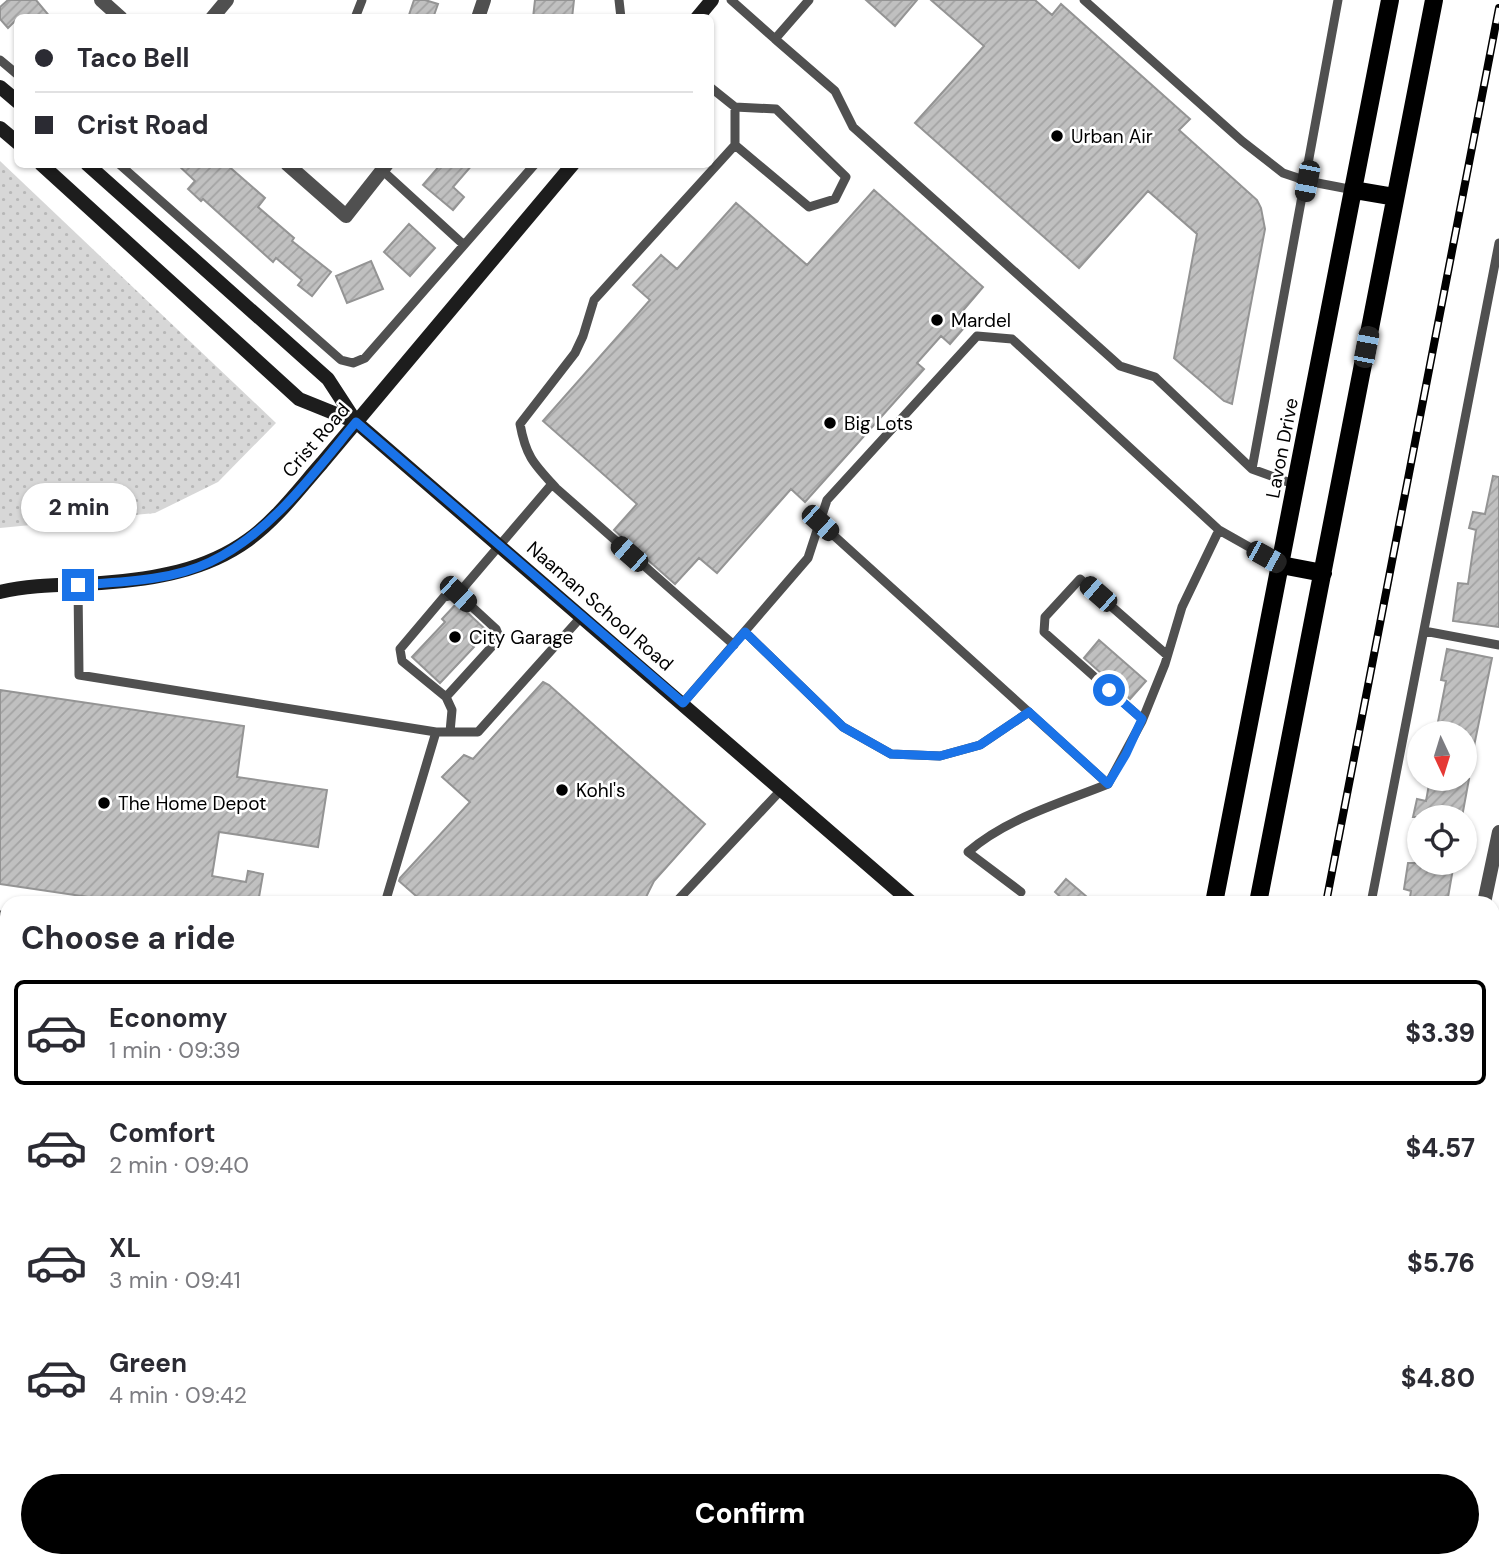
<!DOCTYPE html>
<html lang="en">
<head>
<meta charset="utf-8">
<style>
  :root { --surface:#fff; --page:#f2f2f3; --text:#2b2b33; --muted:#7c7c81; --line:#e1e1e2; --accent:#000 }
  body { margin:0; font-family:"DM Sans",sans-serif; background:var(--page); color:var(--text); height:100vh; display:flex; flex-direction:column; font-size:26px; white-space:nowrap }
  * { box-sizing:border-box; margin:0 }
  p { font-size:23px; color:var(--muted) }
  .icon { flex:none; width:38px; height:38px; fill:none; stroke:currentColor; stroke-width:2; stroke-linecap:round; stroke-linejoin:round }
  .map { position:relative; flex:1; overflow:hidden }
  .side { position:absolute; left:0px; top:896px; width:1500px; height:672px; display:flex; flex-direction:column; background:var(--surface); border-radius:21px 21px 0 0; box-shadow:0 2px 5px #0004 }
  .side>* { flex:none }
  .banner { position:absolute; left:14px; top:14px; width:700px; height:154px; border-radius:10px; box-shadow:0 2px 5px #0004; display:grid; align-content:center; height:154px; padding:0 21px; background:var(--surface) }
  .needle { width:46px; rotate:176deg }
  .buttons { position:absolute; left:1407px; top:721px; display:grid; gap:14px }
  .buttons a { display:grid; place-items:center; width:70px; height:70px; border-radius:50%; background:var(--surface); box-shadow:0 2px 5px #0004; font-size:35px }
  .end { position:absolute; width:32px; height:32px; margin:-16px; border:9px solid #1a73e8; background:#fff; box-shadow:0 0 0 4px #fff }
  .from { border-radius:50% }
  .bubble { position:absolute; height:49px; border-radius:24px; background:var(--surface); box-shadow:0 2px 5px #0004; font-size:23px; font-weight:800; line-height:49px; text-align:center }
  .car { position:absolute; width:21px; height:42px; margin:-21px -10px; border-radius:9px; box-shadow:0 0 5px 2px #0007; background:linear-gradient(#222 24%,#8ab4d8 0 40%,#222 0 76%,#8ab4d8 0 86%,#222 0) }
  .banner b { display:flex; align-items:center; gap:24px; height:66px; font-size:26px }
  .banner b+b { border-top:2px solid var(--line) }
  .banner i { width:18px; height:18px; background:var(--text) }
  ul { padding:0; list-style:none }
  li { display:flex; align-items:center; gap:21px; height:105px; margin:0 14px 10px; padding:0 7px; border:4px solid transparent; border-radius:10px }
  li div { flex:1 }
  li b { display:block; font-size:26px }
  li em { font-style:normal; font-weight:800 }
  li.selected { border-color:var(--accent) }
  li>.icon { width:63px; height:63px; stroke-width:1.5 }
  h2 { padding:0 21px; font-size:32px; line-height:84px }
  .action { display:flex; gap:14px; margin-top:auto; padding:14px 21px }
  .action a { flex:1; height:80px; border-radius:42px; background:var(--accent); color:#fff; font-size:28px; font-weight:800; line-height:80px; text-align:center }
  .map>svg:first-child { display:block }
</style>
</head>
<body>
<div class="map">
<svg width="1499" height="1568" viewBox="0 0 1499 1568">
  <defs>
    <pattern id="grass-dots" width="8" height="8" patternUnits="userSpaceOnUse" patternTransform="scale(1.75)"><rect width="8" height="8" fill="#d7d7d7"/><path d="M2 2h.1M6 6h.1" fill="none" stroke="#b7b7b7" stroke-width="1.8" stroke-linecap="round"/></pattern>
    <pattern id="building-hatch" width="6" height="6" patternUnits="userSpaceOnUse" patternTransform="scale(1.75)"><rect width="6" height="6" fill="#c0c0c0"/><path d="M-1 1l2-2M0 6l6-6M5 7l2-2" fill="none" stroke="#a3a3a3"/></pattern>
  </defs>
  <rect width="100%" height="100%" fill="#fff"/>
  <path fill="url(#grass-dots)" d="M 0,161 L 276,423 L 218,482 L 155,513 L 0,528 Z"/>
  <path fill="url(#building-hatch)" stroke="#949494" stroke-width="2" d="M 8,0 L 36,0 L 51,18 L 18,18 L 8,28 L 0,19 L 0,7 Z
    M 414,0 L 425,0 L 438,4 L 433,18 L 408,18 Z
    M 535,0 L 574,0 L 572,18 L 533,18 Z
    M 866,0 L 917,0 L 895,26 Z
    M 931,0 L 1035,0 L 1052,15 L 1061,4 L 1190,119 L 1179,130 L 1257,200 L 1261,208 L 1265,229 L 1232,404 L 1224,401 L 1174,358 L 1197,234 L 1148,191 L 1079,268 L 915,123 L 984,46 Z
    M 177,164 L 226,164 L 265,198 L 258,207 L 294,238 L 292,241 L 331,272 L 312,296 L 298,285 L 302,280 L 276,258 L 273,262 L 203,199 L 201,201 L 188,189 L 195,181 Z
    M 441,164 L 473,164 L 453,187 L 464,197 L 453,210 L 423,185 Z
    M 874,190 L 983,287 L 960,314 L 969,322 L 950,344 L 941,336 L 917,363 L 924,369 L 805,502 L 791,489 L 717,573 L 699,558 L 675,584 L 614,530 L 637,504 L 543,421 L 650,300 L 633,285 L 661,255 L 677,269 L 736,203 L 807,265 Z
    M 409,224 L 435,248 L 410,276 L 384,252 Z
    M 371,261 L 383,289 L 347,303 L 336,276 Z
    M 1493,476 L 1499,477 L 1499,627 L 1453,621 L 1458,583 L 1468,584 L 1476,530 L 1469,528 L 1473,512 L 1485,514 Z
    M 457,603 L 485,629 L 471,644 L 474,647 L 440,683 L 412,657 L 445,622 L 442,619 Z
    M 1099,640 L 1146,681 L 1130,699 L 1084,658 Z
    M 1447,649 L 1492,658 L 1471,761 L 1465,761 L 1465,732 L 1437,727 L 1446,681 L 1441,680 Z
    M 543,682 L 549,685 L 705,824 L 654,881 L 643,903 L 424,903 L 399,881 L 400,878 L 470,802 L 442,777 L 464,755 L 473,759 Z
    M 0,690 L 244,726 L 237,777 L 327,790 L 318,847 L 219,832 L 212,876 L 246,882 L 248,871 L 263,874 L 258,903 L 129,903 L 0,884 Z
    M 1430,779 L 1469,779 L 1462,817 L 1413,817 L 1417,799 L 1426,801 Z
    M 1408,863 L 1454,863 L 1447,903 L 1409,903 L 1411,891 L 1404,889 Z
    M 1066,879 L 1094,903 L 1067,903 L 1055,892 Z"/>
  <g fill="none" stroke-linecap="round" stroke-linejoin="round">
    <path stroke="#505050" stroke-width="9" d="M 619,0 L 621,18
      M 731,0 L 775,39
      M 809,0 L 775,39 L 835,91 L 853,127 L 1120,366 L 1155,377 L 1252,469 L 1296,485
      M 1084,0 L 1242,141 L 1283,173 L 1307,181 L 1354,190
      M 355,18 L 362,0
      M 0,60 L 18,75
      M 710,87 L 735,107 L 776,109 L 846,177 L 835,199 L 809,207 L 735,145 L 735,107
      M 119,164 L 341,360 L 353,363 L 365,358 L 535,164
      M 383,171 L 464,245
      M 1252,469 L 1338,0
      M 820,523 L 1108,784
      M 78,585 L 79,675 L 436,732
      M 1424,631 L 1499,645
      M 745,632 L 843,727 L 891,754 L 940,756 L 980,745 L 1029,712
      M 734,645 L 556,488 C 534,464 526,457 520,424 L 575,353 L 583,336 L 594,300 L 735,145
      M 446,697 L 402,661 L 400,649 L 444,597 L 458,594
      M 683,703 L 808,558 L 827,500 L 977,336 L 1012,339 L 1219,530
      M 1142,719 L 1044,632 L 1045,617 L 1080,579 L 1167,655
      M 450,732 L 452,710 L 446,697 L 496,642 L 498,634 L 496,629 L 458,594 L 552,484
      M 1021,892 L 968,852 C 1007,818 1061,803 1108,784 L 1142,721 L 1165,664 L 1182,607 L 1219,530 L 1281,565
      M 385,903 L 436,732 L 478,732 L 582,616
      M 675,903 L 782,789
      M 1371,903 L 1499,243
      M 0,915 L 7,916
      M 0,1180 L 7,1184
      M 1493,1198 L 1499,1204
      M 1493,1349 L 1499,1354"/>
    <path stroke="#505050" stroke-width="14" d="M 101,0 L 121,18
      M 212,18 L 227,0
      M 478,18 L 484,0
      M 287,164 L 346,216 L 387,164
      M 1484,903 L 1499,832
      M 1493,1044 L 1499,1050"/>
    <path stroke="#1d1d1d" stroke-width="14" d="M 697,18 L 712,0
      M 0,87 L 18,102
      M 0,128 L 18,143
      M 41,164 L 299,399 L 356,422
      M 87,164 L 328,379 L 356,422 L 912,903
      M 0,592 C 32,584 68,585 101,583 C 154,579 205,571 248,540 C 277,519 299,489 322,463 L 573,164
      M 0,1270 L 7,1274
      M 1493,1416 L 1499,1421"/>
    <path stroke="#000" stroke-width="18" d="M 1354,190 L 1395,197
      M 1281,565 L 1323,573
      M 1214,903 L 1390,0
      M 1258,903 L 1434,0
      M 1007,1568 L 1009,1561
      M 1049,1568 L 1052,1561"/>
    <path stroke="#000" stroke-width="21" d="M 0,1316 L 7,1320
      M 0,1367 L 7,1371
      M 0,1400 L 7,1404
      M 0,1500 L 7,1504
      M 101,1561 L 112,1568
      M 256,1561 L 267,1568
      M 359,1561 L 368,1568
      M 423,1561 L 433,1568
      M 964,1561 L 965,1568
      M 632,1568 L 634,1561
      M 1099,1568 L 1101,1561"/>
    <defs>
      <path id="rail" d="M 1326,903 L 1499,8
        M 1197,1568 L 1198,1561"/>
    </defs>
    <use href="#rail" stroke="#000" stroke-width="8"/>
    <use href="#rail" stroke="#fff" stroke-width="5" stroke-dasharray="16" stroke-linecap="butt"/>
  </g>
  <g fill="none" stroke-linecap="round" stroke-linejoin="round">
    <path stroke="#1a73e8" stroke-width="9" d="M 78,585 C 120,582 171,581 210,562 C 271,533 314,473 356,422 L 683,703 L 745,632 L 843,727 L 891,754 L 940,756 L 980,745 L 1029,712 L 1108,784 L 1126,754 L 1142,719 L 1109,690"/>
  </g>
  <g fill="#000" stroke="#fff" stroke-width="2.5">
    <circle cx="1057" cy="136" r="7"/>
    <circle cx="937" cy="320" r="7"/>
    <circle cx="830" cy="423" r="7"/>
    <circle cx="455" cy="637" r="7"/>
    <circle cx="562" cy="790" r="7"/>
    <circle cx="104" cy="803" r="7"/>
  </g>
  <g text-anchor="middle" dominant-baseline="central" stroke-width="5" stroke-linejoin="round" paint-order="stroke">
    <g font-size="19" fill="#000" stroke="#fff" text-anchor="start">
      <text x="1071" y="136">Urban Air</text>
      <text x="951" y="320">Mardel</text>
      <text x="844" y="423">Big Lots</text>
      <text x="469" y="637">City Garage</text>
      <text x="576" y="790">Kohl's</text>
      <text x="118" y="803">The Home Depot</text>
    </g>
    <g font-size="19" fill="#000" stroke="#fff">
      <text transform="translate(316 440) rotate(-49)">Crist Road</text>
      <text transform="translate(1282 448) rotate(-79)">Lavon Drive</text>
      <text transform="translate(600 606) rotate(41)">Naaman School Road</text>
    </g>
  </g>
</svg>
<div class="buttons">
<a><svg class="needle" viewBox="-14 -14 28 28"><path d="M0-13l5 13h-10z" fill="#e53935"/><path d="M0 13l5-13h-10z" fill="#7c7c81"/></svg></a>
<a><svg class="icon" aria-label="locate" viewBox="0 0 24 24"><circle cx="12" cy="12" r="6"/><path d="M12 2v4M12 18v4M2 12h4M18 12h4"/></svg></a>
</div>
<i class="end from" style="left:1109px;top:690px"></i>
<i class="end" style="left:78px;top:585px"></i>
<div class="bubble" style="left:21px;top:483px;width:116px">2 min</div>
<i class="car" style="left:1307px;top:181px;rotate:191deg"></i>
<i class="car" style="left:1366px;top:347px;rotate:11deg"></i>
<i class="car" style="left:820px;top:523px;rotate:132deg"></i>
<i class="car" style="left:629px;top:554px;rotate:311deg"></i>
<i class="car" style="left:1266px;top:557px;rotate:119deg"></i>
<i class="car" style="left:458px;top:594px;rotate:133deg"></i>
<i class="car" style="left:1098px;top:594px;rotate:311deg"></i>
<div class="banner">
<b><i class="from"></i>Taco Bell</b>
<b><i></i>Crist Road</b>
</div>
<section class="side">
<h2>Choose a ride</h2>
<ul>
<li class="selected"><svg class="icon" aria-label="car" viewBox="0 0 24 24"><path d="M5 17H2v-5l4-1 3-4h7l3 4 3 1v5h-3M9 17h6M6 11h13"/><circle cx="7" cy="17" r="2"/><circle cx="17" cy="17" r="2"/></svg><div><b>Economy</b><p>1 min · 09:39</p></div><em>$3.39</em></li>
<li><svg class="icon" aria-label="car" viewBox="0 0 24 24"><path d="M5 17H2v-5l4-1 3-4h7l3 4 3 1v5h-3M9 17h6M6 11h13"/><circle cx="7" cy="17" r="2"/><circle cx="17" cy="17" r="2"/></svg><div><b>Comfort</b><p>2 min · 09:40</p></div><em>$4.57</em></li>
<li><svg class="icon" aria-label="car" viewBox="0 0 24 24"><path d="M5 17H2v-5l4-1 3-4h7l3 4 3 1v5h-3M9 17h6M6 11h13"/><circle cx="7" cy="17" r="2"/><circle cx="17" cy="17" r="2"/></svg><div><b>XL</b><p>3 min · 09:41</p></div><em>$5.76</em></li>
<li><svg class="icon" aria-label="car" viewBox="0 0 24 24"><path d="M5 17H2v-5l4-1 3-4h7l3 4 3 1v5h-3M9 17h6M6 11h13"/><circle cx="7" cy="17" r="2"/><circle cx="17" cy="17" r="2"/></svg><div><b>Green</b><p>4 min · 09:42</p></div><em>$4.80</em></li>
</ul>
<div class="action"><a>Confirm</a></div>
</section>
</div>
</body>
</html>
